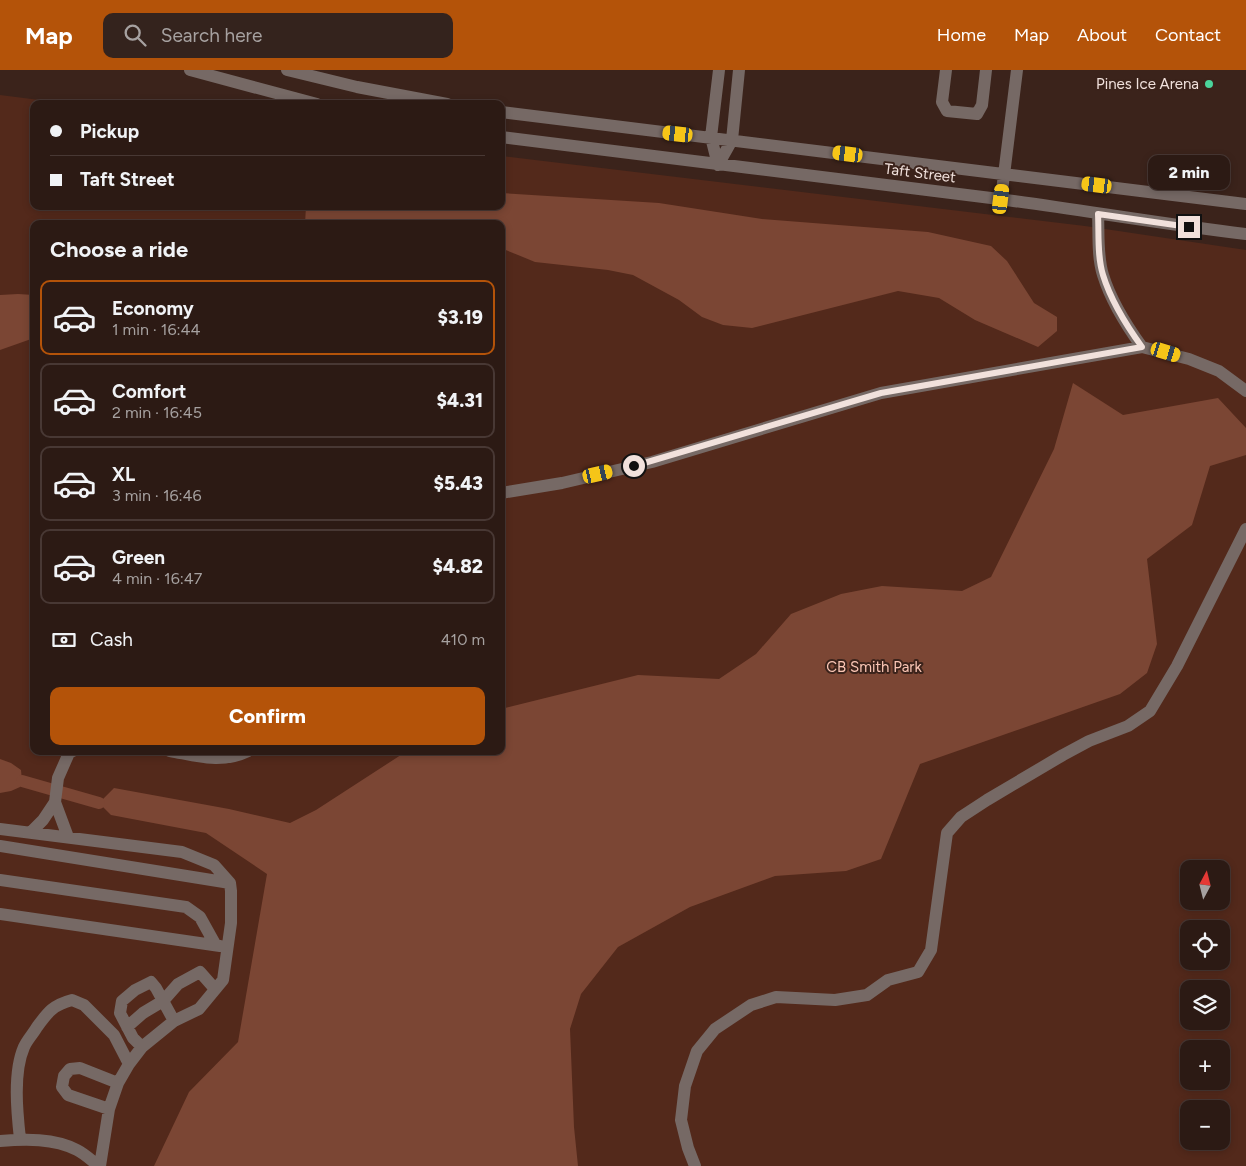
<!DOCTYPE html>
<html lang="en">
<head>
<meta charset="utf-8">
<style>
  :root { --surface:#2c1a14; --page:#34231d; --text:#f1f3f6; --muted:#a6a1a0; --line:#483834; --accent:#b45309 }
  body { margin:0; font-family:Figtree,sans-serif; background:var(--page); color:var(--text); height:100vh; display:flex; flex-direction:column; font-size:19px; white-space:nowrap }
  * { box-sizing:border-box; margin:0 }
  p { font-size:16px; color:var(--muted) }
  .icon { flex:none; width:28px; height:28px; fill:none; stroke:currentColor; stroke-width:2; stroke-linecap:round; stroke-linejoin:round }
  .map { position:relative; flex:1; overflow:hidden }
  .side { position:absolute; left:30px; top:150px; width:475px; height:535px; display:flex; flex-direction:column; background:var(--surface); border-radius:10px; box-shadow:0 2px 8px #0003,0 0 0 1px var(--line) }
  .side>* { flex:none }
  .guide { position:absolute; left:30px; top:30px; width:475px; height:110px; border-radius:10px; box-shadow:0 2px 8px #0003,0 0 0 1px var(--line); display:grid; align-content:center; height:110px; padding:0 20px; background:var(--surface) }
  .needle { width:32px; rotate:7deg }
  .controls { position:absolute; left:1180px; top:790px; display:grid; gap:10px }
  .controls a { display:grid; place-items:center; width:50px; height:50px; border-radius:10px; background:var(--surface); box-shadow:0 2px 8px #0003,0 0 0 1px var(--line); font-size:25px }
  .end { position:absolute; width:22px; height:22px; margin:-11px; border:6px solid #f1e1dc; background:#111; box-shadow:0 0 0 2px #111 }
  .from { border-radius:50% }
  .bubble { position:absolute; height:35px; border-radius:10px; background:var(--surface); box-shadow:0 2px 8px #0003,0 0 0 1px var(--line); font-size:16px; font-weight:800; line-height:35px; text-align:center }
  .car { position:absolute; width:15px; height:30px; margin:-15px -8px; border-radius:6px; box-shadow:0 0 4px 1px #0007; background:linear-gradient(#f5c518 24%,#345 0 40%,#f5c518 0 76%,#345 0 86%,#f5c518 0) }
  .guide b { display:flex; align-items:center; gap:18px; height:48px; font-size:19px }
  .guide b+b { border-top:1px solid var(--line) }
  .guide i { width:12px; height:12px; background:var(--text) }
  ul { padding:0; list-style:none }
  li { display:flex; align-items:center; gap:15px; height:75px; margin:0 10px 8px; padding:0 10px; border:2px solid var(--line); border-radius:10px }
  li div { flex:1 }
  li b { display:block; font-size:19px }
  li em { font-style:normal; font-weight:800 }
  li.current { border-color:var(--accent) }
  li>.icon { width:45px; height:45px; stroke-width:1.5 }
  h2 { padding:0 20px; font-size:22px; line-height:60px }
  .pay { display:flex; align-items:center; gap:12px; height:55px; padding:0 20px; font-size:19px }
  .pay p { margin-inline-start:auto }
  .cta { display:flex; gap:10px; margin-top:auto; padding:10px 20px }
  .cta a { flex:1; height:58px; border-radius:10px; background:var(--accent); color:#fff; font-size:20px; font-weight:800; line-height:58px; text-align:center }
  header { display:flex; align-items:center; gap:30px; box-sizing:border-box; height:70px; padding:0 25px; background:var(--accent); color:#fff }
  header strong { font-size:24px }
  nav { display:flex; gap:28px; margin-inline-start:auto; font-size:18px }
  .search { width:350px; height:45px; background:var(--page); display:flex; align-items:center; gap:12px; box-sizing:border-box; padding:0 18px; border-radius:10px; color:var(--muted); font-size:19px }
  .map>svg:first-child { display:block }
</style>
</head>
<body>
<header>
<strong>Map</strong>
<div class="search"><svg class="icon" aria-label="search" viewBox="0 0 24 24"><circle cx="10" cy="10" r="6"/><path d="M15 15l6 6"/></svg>Search here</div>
<nav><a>Home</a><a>Map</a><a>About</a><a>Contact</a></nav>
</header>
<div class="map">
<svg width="1246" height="1096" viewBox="0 0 1246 1096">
  <rect width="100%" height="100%" fill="#3b231b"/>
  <path fill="#53291b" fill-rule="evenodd" d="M 0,25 L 71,34 L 34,34 L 34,136 L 501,136 L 501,86 L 1085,156 L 1246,180 L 1246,1096 L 0,1096 ZM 34,154 L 501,154 L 501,681 L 34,681 ZM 1189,799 L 1221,799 L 1221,831 L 1189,831 ZM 1189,859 L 1221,859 L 1221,891 L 1189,891 ZM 1189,919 L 1221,919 L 1221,951 L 1189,951 ZM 1189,979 L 1221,979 L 1221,1011 L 1189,1011 ZM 1189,1039 L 1221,1039 L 1221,1071 L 1189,1071 Z"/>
  <path fill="#7b4634" d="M 501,123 L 659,133 L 762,149 L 928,162 L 991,176 L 1007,191 L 1034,233 L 1057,247 L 1057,261 L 1038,277 L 975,250 L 939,228 L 898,221 L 752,258 L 723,255 L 702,247 L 679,230 L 633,205 L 608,200 L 535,192 L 501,178 L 501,154 L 418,152 L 406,154 L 305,154 L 306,136 L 501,136 Z
    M 18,224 L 34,225 L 34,268 L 0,280 L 0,225 Z
    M 1073,313 L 1123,345 L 1218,328 L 1246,358 L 1246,385 L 1210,396 L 1192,455 L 1147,489 L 1157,574 L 1147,603 L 1120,624 L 920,694 L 881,789 L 846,801 L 775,806 L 690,837 L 618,877 L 581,924 L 570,959 L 574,1057 L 578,1096 L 154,1096 L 189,1022 L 238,972 L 267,804 L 206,763 L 111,745 L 99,733 L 114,718 L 229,739 L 290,753 L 316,740 L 407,681 L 501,681 L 501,639 L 638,605 L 719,609 L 756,584 L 791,544 L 841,524 L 882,516 L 962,521 L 991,507 L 1054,379 Z
    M 0,689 L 11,693 L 21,700 L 22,711 L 20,717 L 11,721 L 0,723 Z"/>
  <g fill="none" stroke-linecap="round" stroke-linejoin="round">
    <path stroke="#7b4634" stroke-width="12" d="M 22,711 L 99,733"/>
    <path stroke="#766965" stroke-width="12" d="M 190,0 L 317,34
      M 287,0 L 357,17 L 447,34
      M 946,0 L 942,32 L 947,41 L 977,44 L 982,35 L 986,0
      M 501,42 L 1246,134
      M 501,67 C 667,89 833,107 999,129 C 1082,140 1163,154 1246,164
      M 718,95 L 732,70 L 739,0
      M 718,95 L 711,67 L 719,0
      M 1001,129 L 1017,0
      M 1098,144 C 1099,164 1097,186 1103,205 C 1111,231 1126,255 1142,277
      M 501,423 L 562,413 L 652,392 L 881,323 L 1142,277 L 1189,289 L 1219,301 L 1246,321
      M 170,681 C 198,686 221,694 248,681
      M 0,759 L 182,782 L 214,795 L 230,813 L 231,821 L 231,853 L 223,910 L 199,939 L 174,951 L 142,977 L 129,994 L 118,1013 L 109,1039 L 100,1096
      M 31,762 L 43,750 L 55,732
      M 68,767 L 55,732 L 58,708 L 69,683 L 73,681
      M 0,776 L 230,813
      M 0,810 L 186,837 L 200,847 L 215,874
      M 0,844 L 220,876
      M 127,957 L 143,943 L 163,931 L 178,914 L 200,902 L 215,919
      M 142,977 L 133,968 L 120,943 L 122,931 L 135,920 L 151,912 L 156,918 L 174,951
      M 109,1039 L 68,1025 L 62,1017 L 64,1006 L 70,999 L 80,998 L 118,1013
      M 20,1069 C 17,1042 13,1002 24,977 C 27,970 33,964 37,957 C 48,942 53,935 72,930 L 84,935 L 114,965 L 129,994
      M 0,1071 C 25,1069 54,1068 77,1080 C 85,1084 92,1091 99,1096
      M 695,1096 L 688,1078 L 681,1050 L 685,1016 L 697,981 L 715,959 L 751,935 L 776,927 L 835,930 L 867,925 L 888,910 L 918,902 L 931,880 L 947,763 L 961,747 L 987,730 L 1063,685 L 1089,671 L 1128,656 L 1150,641 L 1177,596 L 1246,459"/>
  </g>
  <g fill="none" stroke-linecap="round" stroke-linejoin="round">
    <path stroke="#f1e1dc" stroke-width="6" d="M 634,396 L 881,323 L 1142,277 C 1126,255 1111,231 1103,205 C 1097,186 1099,164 1098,144 L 1189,157"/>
  </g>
  <circle fill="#4bd49b" stroke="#3b231b" stroke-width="2" cx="1209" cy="14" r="5"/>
  <g text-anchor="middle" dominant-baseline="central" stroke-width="4" stroke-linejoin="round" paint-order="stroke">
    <g font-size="15" fill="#f1e1dc" stroke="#3b231b" text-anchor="end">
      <text x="1199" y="14">Pines Ice Arena</text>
    </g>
    <g font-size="15" fill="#f1e1dc" stroke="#3b231b">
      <text transform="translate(920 103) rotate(7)">Taft Street</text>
    </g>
    <g font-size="15" fill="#fbc6b5" stroke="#3b231b">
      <text x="874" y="597">CB Smith Park</text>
    </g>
  </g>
</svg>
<div class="controls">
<a><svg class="needle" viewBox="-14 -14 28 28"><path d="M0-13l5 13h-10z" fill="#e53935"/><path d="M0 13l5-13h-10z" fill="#a6a1a0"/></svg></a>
<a><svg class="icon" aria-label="locate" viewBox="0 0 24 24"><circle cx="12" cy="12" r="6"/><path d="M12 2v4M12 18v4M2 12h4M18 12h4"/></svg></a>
<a><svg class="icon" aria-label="layers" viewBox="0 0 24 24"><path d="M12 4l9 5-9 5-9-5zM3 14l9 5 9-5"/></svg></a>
<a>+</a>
<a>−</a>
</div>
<i class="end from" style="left:634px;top:396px"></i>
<i class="end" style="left:1189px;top:157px"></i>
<div class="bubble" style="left:1148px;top:85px;width:82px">2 min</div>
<i class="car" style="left:678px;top:64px;rotate:276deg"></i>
<i class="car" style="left:848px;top:84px;rotate:277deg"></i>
<i class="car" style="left:1097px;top:115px;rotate:277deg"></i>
<i class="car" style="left:1001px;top:129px;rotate:7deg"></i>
<i class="car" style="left:1166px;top:282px;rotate:107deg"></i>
<i class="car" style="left:598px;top:404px;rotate:77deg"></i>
<div class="guide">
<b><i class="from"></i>Pickup</b>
<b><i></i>Taft Street</b>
</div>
<section class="side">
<h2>Choose a ride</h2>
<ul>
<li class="current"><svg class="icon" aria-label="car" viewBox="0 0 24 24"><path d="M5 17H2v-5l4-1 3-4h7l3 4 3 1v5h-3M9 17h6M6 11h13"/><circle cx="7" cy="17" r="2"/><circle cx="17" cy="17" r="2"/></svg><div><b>Economy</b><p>1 min · 16:44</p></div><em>$3.19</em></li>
<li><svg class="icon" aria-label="car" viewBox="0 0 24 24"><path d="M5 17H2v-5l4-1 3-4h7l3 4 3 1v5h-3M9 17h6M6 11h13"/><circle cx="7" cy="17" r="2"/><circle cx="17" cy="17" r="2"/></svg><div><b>Comfort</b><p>2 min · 16:45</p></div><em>$4.31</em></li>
<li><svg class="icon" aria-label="car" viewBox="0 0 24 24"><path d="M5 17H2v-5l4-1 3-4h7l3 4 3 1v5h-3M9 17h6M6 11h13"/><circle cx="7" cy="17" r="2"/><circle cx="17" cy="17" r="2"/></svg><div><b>XL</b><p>3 min · 16:46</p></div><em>$5.43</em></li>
<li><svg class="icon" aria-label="car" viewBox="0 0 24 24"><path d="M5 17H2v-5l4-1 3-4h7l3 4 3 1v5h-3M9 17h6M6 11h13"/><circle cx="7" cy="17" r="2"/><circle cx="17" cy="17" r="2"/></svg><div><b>Green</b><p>4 min · 16:47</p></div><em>$4.82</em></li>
</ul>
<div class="pay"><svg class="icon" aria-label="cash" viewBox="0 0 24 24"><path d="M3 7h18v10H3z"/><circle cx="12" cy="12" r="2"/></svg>Cash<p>410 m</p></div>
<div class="cta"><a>Confirm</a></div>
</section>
</div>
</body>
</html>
